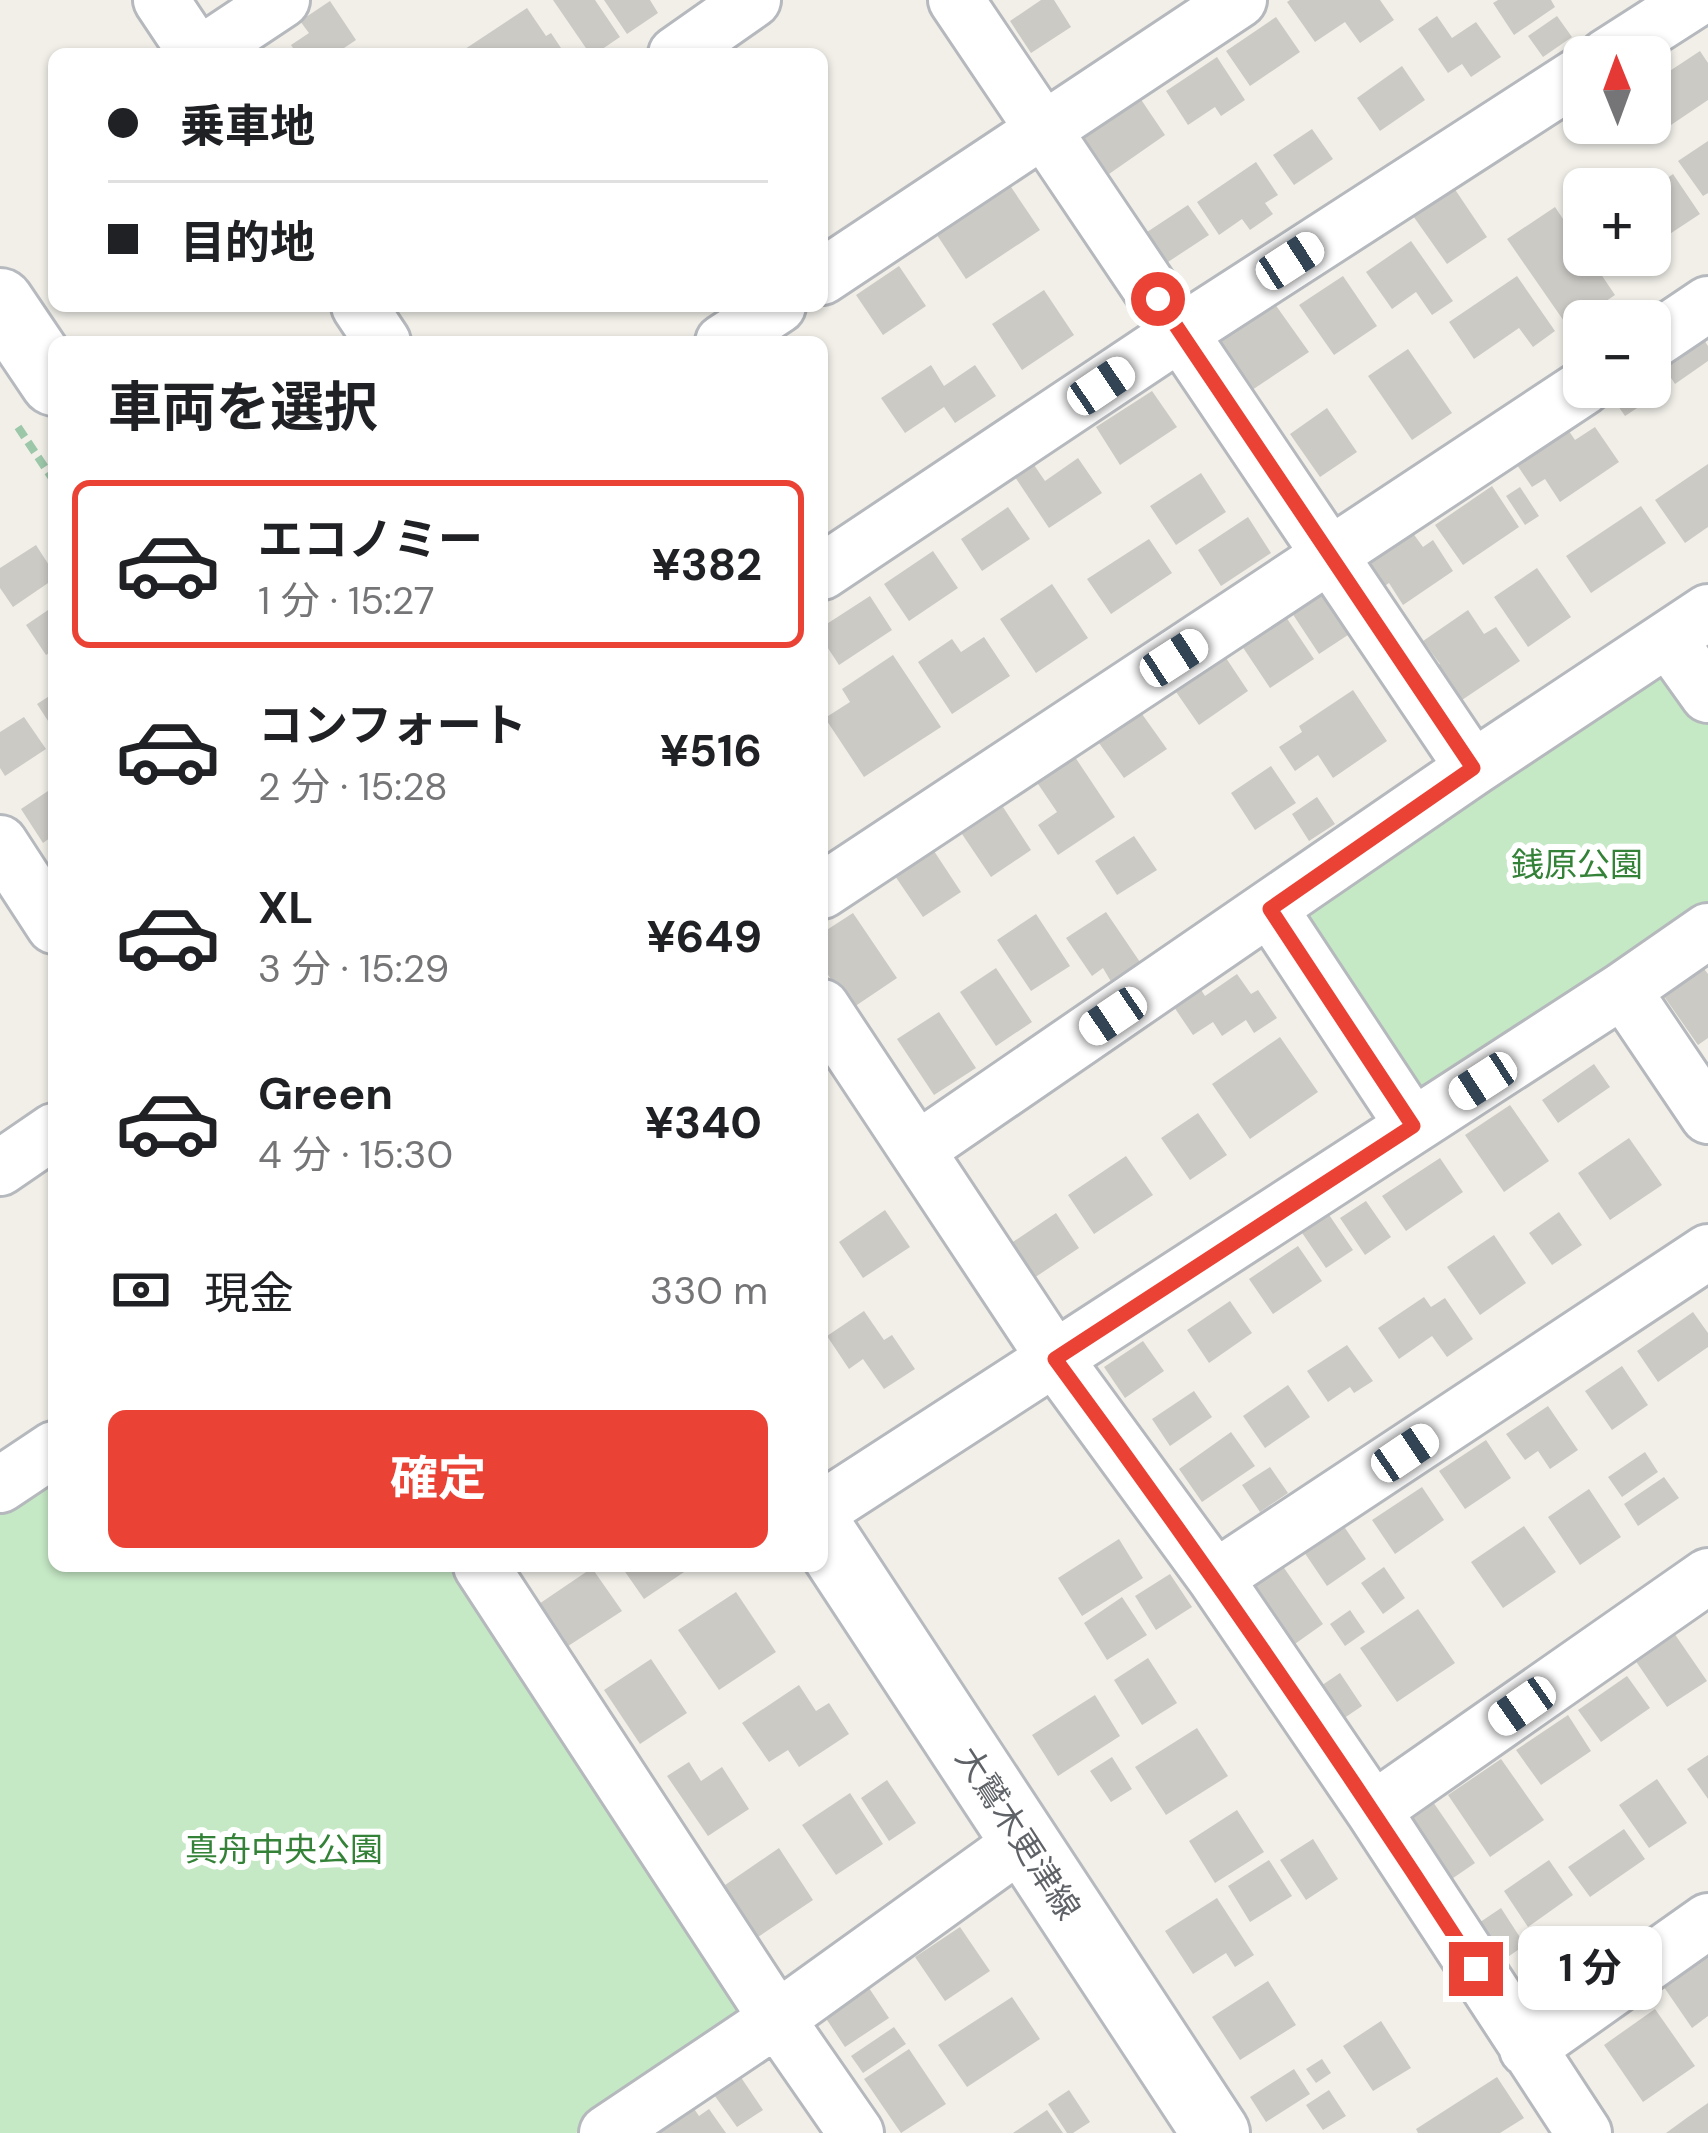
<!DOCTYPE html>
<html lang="ja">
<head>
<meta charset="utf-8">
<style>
  :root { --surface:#fff; --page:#f6f6f6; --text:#202124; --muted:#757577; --line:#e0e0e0; --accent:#ea4335 }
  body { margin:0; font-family:"DM Sans","Noto Sans JP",sans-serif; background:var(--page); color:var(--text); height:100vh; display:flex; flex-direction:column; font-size:45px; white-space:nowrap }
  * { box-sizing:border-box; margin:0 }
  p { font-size:39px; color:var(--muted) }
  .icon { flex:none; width:66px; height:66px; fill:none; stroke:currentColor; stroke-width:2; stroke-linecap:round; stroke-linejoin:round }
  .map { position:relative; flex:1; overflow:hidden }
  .drawer { position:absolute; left:48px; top:336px; width:780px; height:1236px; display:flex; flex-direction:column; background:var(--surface); border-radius:18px; box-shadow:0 3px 9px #0004 }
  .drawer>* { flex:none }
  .banner { position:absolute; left:48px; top:48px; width:780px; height:264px; border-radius:18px; box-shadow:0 3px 9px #0004; display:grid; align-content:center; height:264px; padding:0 60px; background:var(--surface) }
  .needle { width:78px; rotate:359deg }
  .buttons { position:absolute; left:1563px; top:36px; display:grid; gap:24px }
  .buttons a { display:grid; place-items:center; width:108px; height:108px; border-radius:18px; background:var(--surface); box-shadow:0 3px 9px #0004; font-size:60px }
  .end { position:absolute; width:54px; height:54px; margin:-27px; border:15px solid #ea4335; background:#fff; box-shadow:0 0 0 6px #fff }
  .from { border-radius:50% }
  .bubble { position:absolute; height:84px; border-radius:18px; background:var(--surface); box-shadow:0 3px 9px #0004; font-size:39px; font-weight:700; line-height:84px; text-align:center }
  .car { position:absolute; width:36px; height:72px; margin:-36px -18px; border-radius:15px; box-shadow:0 0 9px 3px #0007; background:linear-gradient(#fff 24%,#345 0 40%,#fff 0 76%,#345 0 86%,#fff 0) }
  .banner b { display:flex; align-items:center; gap:42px; height:114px; font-size:45px }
  .banner b+b { border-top:3px solid var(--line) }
  .banner i { width:30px; height:30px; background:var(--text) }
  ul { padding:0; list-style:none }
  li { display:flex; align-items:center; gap:36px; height:168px; margin:0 24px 18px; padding:0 36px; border:6px solid transparent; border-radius:18px }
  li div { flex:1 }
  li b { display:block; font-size:45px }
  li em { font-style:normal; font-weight:700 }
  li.on { border-color:var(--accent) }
  li>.icon { width:108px; height:108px; stroke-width:1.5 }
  h2 { padding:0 60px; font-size:54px; line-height:144px }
  .pay { display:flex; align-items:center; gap:30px; height:132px; padding:0 60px; font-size:45px }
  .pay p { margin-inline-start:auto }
  .primary-button { display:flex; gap:24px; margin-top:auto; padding:24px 60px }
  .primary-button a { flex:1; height:138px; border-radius:18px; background:var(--accent); color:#fff; font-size:48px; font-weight:700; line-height:138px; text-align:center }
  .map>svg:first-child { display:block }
</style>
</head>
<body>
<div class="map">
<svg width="1708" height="2133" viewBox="0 0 1708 2133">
  <rect width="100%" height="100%" fill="#f1efe8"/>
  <path fill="#c5e8c5" d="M 1670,663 L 1708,714 L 1708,917 L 1420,1107 L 1294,914 Z
    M 54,1475 L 54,1566 L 449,1566 L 745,2019 L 576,2133 L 0,2133 L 0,1510 Z"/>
  <path fill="#cccac5" d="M 553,0 L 595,0 L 620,37 L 595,54 L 590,54 Z
    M 604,0 L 650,0 L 658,13 L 627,34 Z
    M 1041,0 L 1054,0 L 1071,27 L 1031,53 L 1010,21 Z
    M 1290,0 L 1380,0 L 1394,20 L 1360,43 L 1345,22 L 1315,42 L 1287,2 Z
    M 1498,0 L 1551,0 L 1555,7 L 1514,35 L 1493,3 Z
    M 330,1 L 356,40 L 335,54 L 297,54 L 291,45 L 309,33 L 300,21 Z
    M 527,8 L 546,36 L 551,33 L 565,54 L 464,54 L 462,51 Z
    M 1437,16 L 1452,38 L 1476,22 L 1501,57 L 1471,77 L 1462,64 L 1448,73 L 1418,29 Z
    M 1557,16 L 1572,37 L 1543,57 L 1528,36 Z
    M 1276,17 L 1300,52 L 1250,86 L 1226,51 Z
    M 1700,51 L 1708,63 L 1708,100 L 1671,125 L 1650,95 L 1650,84 Z
    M 1217,57 L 1245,100 L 1221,116 L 1215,107 L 1188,125 L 1166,91 Z
    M 1402,66 L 1425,100 L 1380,131 L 1357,98 Z
    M 1140,98 L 1165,135 L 1109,174 L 1083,136 Z
    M 1312,129 L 1333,159 L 1294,185 L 1273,155 Z
    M 1708,141 L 1708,193 L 1703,196 L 1678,161 Z
    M 1256,162 L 1278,195 L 1265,203 L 1273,214 L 1250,230 L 1242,219 L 1219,235 L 1197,202 Z
    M 1673,174 L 1700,214 L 1650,247 L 1650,190 Z
    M 1009,184 L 1040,230 L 966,279 L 935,232 Z
    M 1452,185 L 1487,237 L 1447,264 L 1411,213 Z
    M 1188,205 L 1209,235 L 1168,262 L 1147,232 Z
    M 1555,207 L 1584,250 L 1584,255 L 1588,255 L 1615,295 L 1568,327 L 1507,239 Z
    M 1411,241 L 1453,301 L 1432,315 L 1416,292 L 1392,309 L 1366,272 Z
    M 899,266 L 926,306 L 883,335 L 856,295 Z
    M 1343,276 L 1377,326 L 1334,355 L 1299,305 Z
    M 1517,276 L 1555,331 L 1533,347 L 1519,328 L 1474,359 L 1449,322 Z
    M 1044,290 L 1074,335 L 1022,370 L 992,324 Z
    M 1272,300 L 1309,352 L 1252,390 L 1216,337 Z
    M 1696,328 L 1708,346 L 1708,361 L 1675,384 L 1656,355 Z
    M 1408,349 L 1452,413 L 1412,440 L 1368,376 Z
    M 1650,359 L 1669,387 L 1625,416 L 1605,387 L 1650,387 Z
    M 931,365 L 944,386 L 975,365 L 996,396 L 955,423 L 944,407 L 905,433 L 881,398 Z
    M 1152,391 L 1177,427 L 1120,465 L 1096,427 Z
    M 1327,408 L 1357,452 L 1320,477 L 1290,434 Z
    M 1560,418 L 1575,440 L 1595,427 L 1619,462 L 1560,502 L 1545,479 L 1532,487 L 1509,453 Z
    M 1078,458 L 1102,493 L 1049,528 L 1013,474 L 1032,462 L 1045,481 Z
    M 1708,464 L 1708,527 L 1685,543 L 1655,500 Z
    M 1201,473 L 1226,512 L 1176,545 L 1150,506 Z
    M 1492,486 L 1519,527 L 1463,565 L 1435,525 Z
    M 1520,487 L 1539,516 L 1525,525 L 1506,496 Z
    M 1641,506 L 1666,543 L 1591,593 L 1566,556 Z
    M 1008,507 L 1030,539 L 982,571 L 961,539 Z
    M 1248,517 L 1271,553 L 1221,586 L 1198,550 Z
    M 1404,521 L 1423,547 L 1433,540 L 1453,571 L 1403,605 L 1389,583 L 1382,588 L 1357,552 Z
    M 1149,539 L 1172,573 L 1111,614 L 1087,579 Z
    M 36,545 L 54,573 L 54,579 L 13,607 L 0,588 L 0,568 Z
    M 933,551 L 958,588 L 909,621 L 884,584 Z
    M 1537,568 L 1571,617 L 1528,647 L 1494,597 Z
    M 1052,584 L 1088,638 L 1036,673 L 1000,619 Z
    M 1324,592 L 1351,633 L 1319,654 L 1292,613 Z
    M 870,596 L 892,630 L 839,665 L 822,639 L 822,627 Z
    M 54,606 L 54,650 L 46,655 L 26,625 Z
    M 1468,610 L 1484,634 L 1496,627 L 1520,661 L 1459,702 L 1435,667 L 1440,664 L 1423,641 Z
    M 1286,617 L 1314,659 L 1270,688 L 1242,646 Z
    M 984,637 L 1010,676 L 952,714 L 918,662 L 952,639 L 961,652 Z
    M 893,655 L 941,727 L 864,777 L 825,718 L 850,702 L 842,689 Z
    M 1224,655 L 1248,691 L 1199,725 L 1174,689 Z
    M 1353,690 L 1387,741 L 1333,778 L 1318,755 L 1295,771 L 1279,747 L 1302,732 L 1299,726 Z
    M 54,693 L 54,730 L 37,704 Z
    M 1142,714 L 1167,749 L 1124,778 L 1099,743 Z
    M 24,717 L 46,749 L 5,776 L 0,768 L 0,732 Z
    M 1075,757 L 1115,817 L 1058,855 L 1038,825 L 1057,812 L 1036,781 Z
    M 1271,766 L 1296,803 L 1255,830 L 1231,793 Z
    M 54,787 L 54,835 L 43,843 L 21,809 Z
    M 1317,797 L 1335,824 L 1309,841 L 1292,814 Z
    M 1003,807 L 1031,850 L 991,877 L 962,834 Z
    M 1134,836 L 1157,870 L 1117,895 L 1095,861 Z
    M 934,851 L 961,892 L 923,917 L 895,876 Z
    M 1106,912 L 1142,965 L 1113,985 L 1103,968 L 1092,976 L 1066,938 Z
    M 853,913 L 897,978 L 851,1009 L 822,966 L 822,933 Z
    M 1036,914 L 1070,966 L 1031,991 L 997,940 Z
    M 1701,965 L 1708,974 L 1708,1038 L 1698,1045 L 1661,992 Z
    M 996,968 L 1032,1022 L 996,1046 L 960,992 Z
    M 1237,974 L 1251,994 L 1258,990 L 1277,1018 L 1254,1033 L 1246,1020 L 1222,1036 L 1213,1022 L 1193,1035 L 1172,1004 L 1198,985 L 1205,996 Z
    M 939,1012 L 976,1068 L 934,1095 L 897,1039 Z
    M 1280,1037 L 1318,1092 L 1250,1139 L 1212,1084 Z
    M 1594,1064 L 1610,1087 L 1558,1123 L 1542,1100 Z
    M 1510,1105 L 1549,1161 L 1504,1192 L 1465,1135 Z
    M 1198,1113 L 1227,1155 L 1190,1180 L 1161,1138 Z
    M 1629,1138 L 1662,1185 L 1610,1220 L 1578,1173 Z
    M 1126,1156 L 1153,1195 L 1094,1234 L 1068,1195 Z
    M 1440,1158 L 1463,1192 L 1406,1231 L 1382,1196 Z
    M 1366,1201 L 1391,1237 L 1365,1255 L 1340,1218 Z
    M 1323,1206 L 1353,1250 L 1326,1268 L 1296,1224 Z
    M 885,1210 L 910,1247 L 863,1278 L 839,1242 Z
    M 1559,1212 L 1582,1245 L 1552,1265 L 1529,1233 Z
    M 1056,1213 L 1079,1248 L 1028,1282 L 1004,1248 Z
    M 1494,1235 L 1526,1283 L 1480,1315 L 1447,1267 Z
    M 1298,1246 L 1322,1281 L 1273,1314 L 1249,1279 Z
    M 1424,1297 L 1431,1307 L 1445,1298 L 1473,1339 L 1447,1357 L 1432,1336 L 1399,1359 L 1378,1328 Z
    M 1230,1301 L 1252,1333 L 1209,1363 L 1187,1330 Z
    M 864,1311 L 884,1340 L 892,1335 L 915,1369 L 884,1389 L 863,1359 L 849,1369 L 827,1336 Z
    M 1693,1312 L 1708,1333 L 1708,1347 L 1658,1382 L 1637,1351 Z
    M 1143,1341 L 1164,1371 L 1125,1398 L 1104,1367 Z
    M 1347,1345 L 1373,1381 L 1354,1393 L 1350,1387 L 1328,1402 L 1307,1371 Z
    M 1622,1366 L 1648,1405 L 1612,1430 L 1585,1391 Z
    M 1288,1385 L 1310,1417 L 1265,1448 L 1243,1416 Z
    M 1194,1391 L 1212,1417 L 1170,1446 L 1152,1419 Z
    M 1548,1406 L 1578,1450 L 1550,1469 L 1538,1451 L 1525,1460 L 1506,1434 Z
    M 1231,1432 L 1255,1466 L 1202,1502 L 1179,1469 Z
    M 1486,1440 L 1511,1478 L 1465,1509 L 1439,1471 Z
    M 1645,1452 L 1658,1472 L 1622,1497 L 1608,1477 Z
    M 1270,1467 L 1288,1493 L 1260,1512 L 1242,1485 Z
    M 1664,1477 L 1679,1498 L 1638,1526 L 1624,1504 Z
    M 1422,1487 L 1444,1520 L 1395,1554 L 1372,1520 Z
    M 1589,1489 L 1621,1537 L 1580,1565 L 1548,1517 Z
    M 1343,1525 L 1366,1559 L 1327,1586 L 1304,1552 Z
    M 1524,1526 L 1556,1572 L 1503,1608 L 1471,1562 Z
    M 1119,1539 L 1143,1578 L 1082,1616 L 1058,1578 Z
    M 1282,1565 L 1323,1624 L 1285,1651 L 1244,1591 Z
    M 621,1566 L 693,1566 L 644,1599 Z
    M 1384,1567 L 1405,1598 L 1383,1614 L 1361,1583 Z
    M 592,1568 L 622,1611 L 562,1650 L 533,1608 Z
    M 1170,1574 L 1192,1607 L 1156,1630 L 1135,1596 Z
    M 736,1592 L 776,1652 L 719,1690 L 678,1630 Z
    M 1122,1597 L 1147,1635 L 1107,1660 L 1084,1623 Z
    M 1418,1609 L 1455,1663 L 1397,1702 L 1360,1648 Z
    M 1350,1610 L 1365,1632 L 1345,1646 L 1330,1624 Z
    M 1674,1633 L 1707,1681 L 1667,1707 L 1635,1660 Z
    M 1148,1658 L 1177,1703 L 1142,1725 L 1114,1680 Z
    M 651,1659 L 687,1713 L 640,1744 L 604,1690 Z
    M 1340,1673 L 1362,1706 L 1328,1729 L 1306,1696 Z
    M 1627,1676 L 1650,1708 L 1601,1742 L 1578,1710 Z
    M 799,1685 L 816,1711 L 829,1703 L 849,1734 L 799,1767 L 788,1750 L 769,1762 L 742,1723 Z
    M 1095,1695 L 1120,1736 L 1058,1776 L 1032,1735 Z
    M 1568,1715 L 1591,1751 L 1541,1785 L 1516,1750 Z
    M 1197,1728 L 1228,1776 L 1166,1815 L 1135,1767 Z
    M 1708,1755 L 1708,1799 L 1687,1769 Z
    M 1112,1757 L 1132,1789 L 1111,1802 L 1090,1771 Z
    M 1501,1759 L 1544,1820 L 1490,1857 L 1448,1795 Z
    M 689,1762 L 701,1781 L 722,1767 L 749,1809 L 708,1836 L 667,1776 Z
    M 1657,1779 L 1687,1823 L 1649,1848 L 1619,1805 Z
    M 887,1780 L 916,1823 L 889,1841 L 861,1798 Z
    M 850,1793 L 883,1844 L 836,1875 L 802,1825 Z
    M 1431,1799 L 1475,1863 L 1443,1885 L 1398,1821 Z
    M 1237,1810 L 1264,1852 L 1215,1883 L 1189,1841 Z
    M 1624,1829 L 1645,1859 L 1590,1897 L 1568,1867 Z
    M 1313,1839 L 1338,1879 L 1306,1900 L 1280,1860 Z
    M 779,1848 L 813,1900 L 746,1945 L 712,1894 Z
    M 1269,1860 L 1292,1896 L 1250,1922 L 1228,1886 Z
    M 1549,1860 L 1573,1895 L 1528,1927 L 1504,1891 Z
    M 1217,1898 L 1254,1955 L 1235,1967 L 1226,1953 L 1193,1974 L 1165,1931 Z
    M 1501,1908 L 1525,1945 L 1492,1968 L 1467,1931 Z
    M 960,1927 L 990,1971 L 945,2001 L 915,1957 Z
    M 1708,1947 L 1708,2016 L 1692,2028 L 1659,1980 Z
    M 1268,1981 L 1296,2025 L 1240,2060 L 1212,2017 Z
    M 865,1982 L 889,2018 L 845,2047 L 821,2011 Z
    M 1012,1997 L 1040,2039 L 967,2087 L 938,2045 Z
    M 1655,2009 L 1695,2066 L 1643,2102 L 1604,2045 Z
    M 1381,2021 L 1411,2068 L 1373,2091 L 1343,2046 Z
    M 894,2027 L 906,2044 L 863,2073 L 851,2056 Z
    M 909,2049 L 946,2104 L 901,2133 L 864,2079 Z
    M 1322,2059 L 1331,2073 L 1316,2083 L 1306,2069 Z
    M 734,2067 L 763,2110 L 737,2127 L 707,2085 Z
    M 1294,2069 L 1310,2094 L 1266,2122 L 1250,2097 Z
    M 1497,2077 L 1524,2118 L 1500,2133 L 1418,2133 L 1416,2129 Z
    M 1069,2090 L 1090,2122 L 1073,2133 L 1067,2133 L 1048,2104 Z
    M 1329,2090 L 1346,2116 L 1323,2130 L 1306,2105 Z
    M 686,2097 L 699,2116 L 709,2109 L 726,2133 L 660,2133 L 652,2121 Z
    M 1708,2103 L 1708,2133 L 1666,2133 L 1688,2117 Z
    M 1047,2110 L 1063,2133 L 1013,2133 Z"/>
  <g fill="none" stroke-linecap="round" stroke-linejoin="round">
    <defs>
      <path id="street" d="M 161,0 L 197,54
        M 956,0 L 1473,768
        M 201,54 L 282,0
        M 676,54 L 753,0
        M 1606,57 L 1695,0
        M 822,277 L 1239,0
        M 359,306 L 383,342
        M 723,342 L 778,306
        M 1650,343 L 1708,304
        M 822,572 L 1180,333 L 1584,72
        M 1668,639 L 1708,695
        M 0,843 L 54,926
        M 822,891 L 1584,387
        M 1270,909 L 1413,1126
        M 1623,990 L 1708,1116
        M 822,1007 L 1055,1359 L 1215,1578 L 1373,1810 L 1584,2133
        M 917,1150 L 1473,768 L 1708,612
        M 0,1168 L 54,1131
        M 0,1485 L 54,1449
        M 822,1509 L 1623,990 L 1708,931
        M 481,1566 L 777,2019 L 856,2133
        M 1215,1578 L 1708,1252
        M 1373,1810 L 1708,1576
        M 1527,2049 L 1708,1921
        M 607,2133 L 777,2019 L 1023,1842"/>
      <path id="secondary" d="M 0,302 L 54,382
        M 822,1533 L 1216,2133"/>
    </defs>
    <use href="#street" stroke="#b5b8bc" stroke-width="60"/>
    <use href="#secondary" stroke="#b6babf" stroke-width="72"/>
    <path stroke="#9cc7a9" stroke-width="8" stroke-dasharray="12 6" stroke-linecap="butt" d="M 18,427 L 54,481"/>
    <use href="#street" stroke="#fff" stroke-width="54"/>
    <use href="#secondary" stroke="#fff" stroke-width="66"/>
  </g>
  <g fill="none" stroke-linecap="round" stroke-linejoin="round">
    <path stroke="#ea4335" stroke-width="15" d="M 1158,299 L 1473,768 L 1270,909 L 1413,1126 L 1055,1359 C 1202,1558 1342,1761 1476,1969"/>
  </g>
  <g text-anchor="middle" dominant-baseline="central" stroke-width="12" stroke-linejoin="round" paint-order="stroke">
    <g font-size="33" fill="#348238" stroke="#fff">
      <text x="1577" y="864">銭原公園</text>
      <text x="284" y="1849">真舟中央公園</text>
    </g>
    <g font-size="33" fill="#5f6368" stroke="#fff">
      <text transform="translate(1018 1833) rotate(57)">大鷲木更津線</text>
    </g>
  </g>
</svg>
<div class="buttons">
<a><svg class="needle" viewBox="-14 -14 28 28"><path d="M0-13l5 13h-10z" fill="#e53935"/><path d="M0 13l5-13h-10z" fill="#757577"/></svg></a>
<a>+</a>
<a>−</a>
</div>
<i class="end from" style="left:1158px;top:299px"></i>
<i class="end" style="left:1476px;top:1969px"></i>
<div class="bubble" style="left:1518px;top:1926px;width:144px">1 分</div>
<i class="car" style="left:1290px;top:261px;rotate:57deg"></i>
<i class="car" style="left:1101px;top:386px;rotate:56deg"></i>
<i class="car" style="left:1174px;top:658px;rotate:57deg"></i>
<i class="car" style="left:1113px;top:1016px;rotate:236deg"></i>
<i class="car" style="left:1483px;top:1081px;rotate:237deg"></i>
<i class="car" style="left:1405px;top:1453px;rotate:56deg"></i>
<i class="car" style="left:1522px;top:1706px;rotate:235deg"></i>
<div class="banner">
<b><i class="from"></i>乗車地</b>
<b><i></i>目的地</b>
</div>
<section class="drawer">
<h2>車両を選択</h2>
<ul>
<li class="on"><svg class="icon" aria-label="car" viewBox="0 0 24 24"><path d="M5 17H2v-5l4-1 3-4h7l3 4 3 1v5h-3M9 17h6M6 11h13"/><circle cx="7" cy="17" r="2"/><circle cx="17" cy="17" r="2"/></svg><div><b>エコノミー</b><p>1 分 · 15:27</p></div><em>¥382</em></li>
<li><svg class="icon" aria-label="car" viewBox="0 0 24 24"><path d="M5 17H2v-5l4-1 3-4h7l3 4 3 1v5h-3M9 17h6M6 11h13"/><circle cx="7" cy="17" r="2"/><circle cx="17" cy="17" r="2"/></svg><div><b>コンフォート</b><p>2 分 · 15:28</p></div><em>¥516</em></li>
<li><svg class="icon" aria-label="car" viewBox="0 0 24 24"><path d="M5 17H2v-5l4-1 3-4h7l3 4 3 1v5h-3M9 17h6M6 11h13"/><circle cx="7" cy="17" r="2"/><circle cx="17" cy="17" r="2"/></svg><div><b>XL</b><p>3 分 · 15:29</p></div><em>¥649</em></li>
<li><svg class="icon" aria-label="car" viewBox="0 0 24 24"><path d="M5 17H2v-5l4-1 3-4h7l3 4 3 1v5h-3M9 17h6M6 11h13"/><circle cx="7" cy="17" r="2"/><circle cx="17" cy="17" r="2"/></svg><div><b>Green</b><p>4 分 · 15:30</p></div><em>¥340</em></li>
</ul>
<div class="pay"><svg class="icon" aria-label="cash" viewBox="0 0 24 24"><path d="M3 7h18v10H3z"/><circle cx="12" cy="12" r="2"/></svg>現金<p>330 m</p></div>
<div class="primary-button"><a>確定</a></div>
</section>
</div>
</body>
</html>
